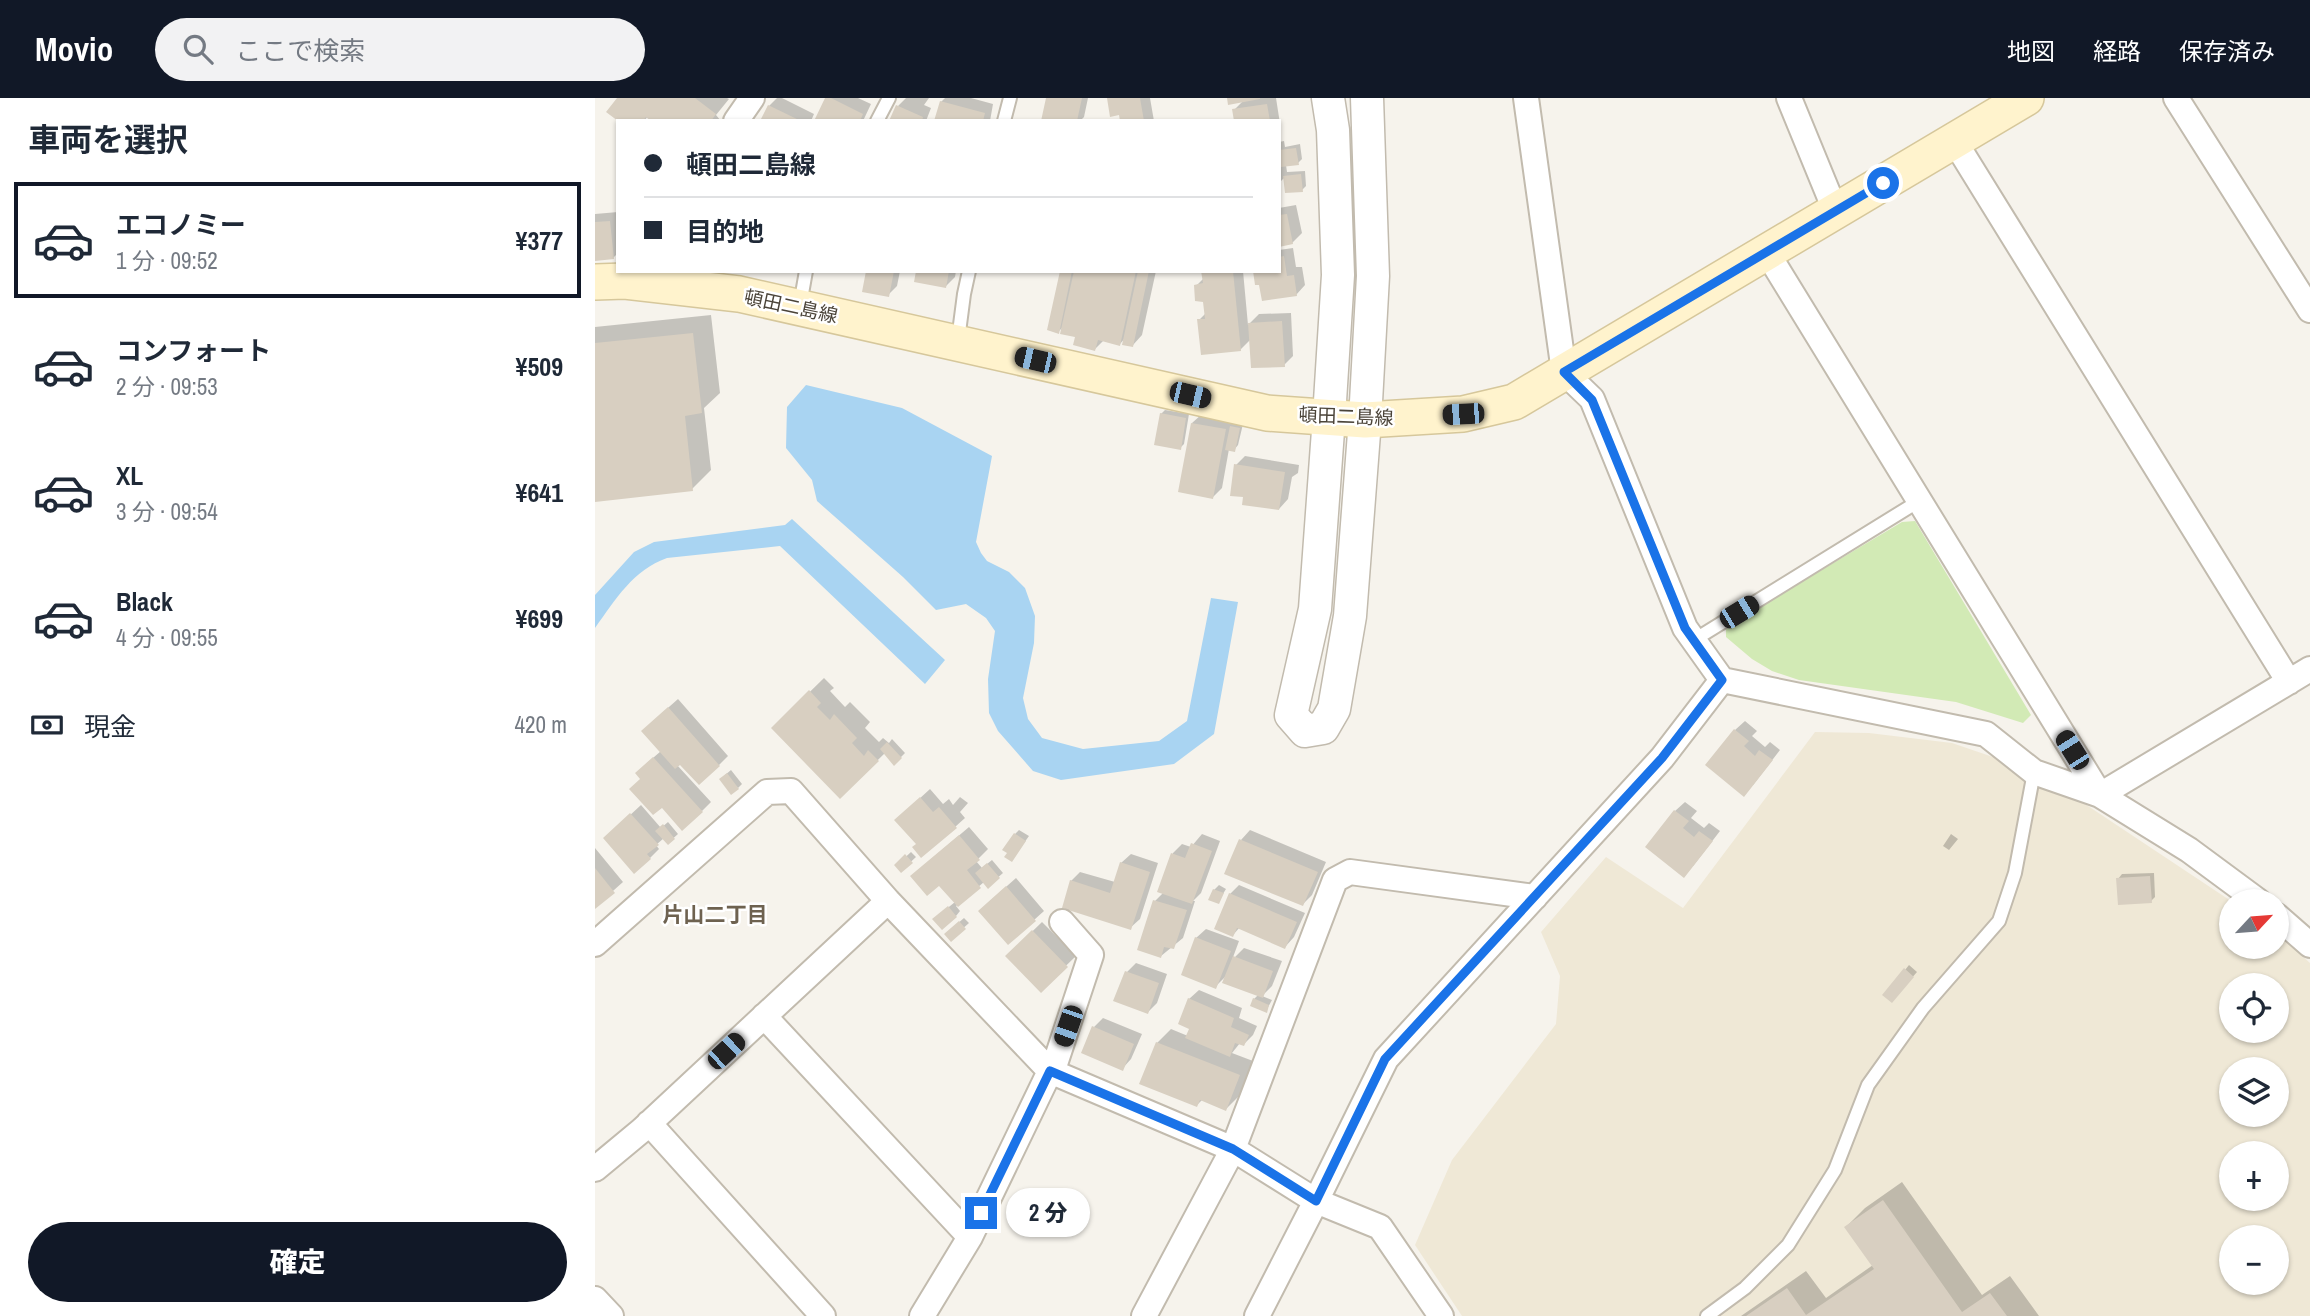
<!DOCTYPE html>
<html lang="ja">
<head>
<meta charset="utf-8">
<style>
  :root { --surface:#fff; --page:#f2f2f3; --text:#1f2937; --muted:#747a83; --line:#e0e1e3; --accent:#111827 }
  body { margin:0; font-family:"Archivo Narrow","Noto Sans JP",sans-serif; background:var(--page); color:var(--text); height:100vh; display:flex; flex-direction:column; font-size:26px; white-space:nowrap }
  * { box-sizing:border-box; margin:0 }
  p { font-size:23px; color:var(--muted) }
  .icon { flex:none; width:38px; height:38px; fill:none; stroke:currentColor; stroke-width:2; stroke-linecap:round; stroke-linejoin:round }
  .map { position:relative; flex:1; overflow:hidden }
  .drawer { display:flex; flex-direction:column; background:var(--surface); width:595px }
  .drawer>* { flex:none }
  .banner { position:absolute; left:21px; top:21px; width:665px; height:154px; border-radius:0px; box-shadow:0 2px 5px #0004; display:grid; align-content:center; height:154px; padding:0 28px; background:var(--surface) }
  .needle { width:46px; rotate:64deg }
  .controls { position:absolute; left:1624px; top:791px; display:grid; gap:14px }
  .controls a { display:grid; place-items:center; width:70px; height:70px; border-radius:50%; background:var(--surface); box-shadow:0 2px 5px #0004; font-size:35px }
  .end { position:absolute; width:32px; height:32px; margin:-16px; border:9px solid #1a73e8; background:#fff; box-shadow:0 0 0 4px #fff }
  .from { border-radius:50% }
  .bubble { position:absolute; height:49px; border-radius:24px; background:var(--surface); box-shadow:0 2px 5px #0004; font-size:23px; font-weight:800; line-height:49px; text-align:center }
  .car { position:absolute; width:21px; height:42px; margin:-21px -10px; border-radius:9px; box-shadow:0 0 5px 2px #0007; background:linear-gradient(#222 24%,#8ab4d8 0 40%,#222 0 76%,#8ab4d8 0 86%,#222 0) }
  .banner b { display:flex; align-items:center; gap:24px; height:66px; font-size:26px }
  .banner b+b { border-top:2px solid var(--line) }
  .banner i { width:18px; height:18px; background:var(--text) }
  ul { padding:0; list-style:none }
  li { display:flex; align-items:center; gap:21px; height:116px; margin:0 14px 10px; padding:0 14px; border:4px solid transparent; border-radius:0px }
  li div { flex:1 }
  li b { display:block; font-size:26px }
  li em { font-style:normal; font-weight:800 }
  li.active { border-color:var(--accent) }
  li>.icon { width:63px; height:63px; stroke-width:1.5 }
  h2 { padding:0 28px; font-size:32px; line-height:84px }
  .pay { display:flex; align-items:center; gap:18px; height:77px; padding:0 28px; font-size:26px }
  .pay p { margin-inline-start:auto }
  .action { display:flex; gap:14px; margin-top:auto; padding:14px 28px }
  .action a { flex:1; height:80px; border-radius:42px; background:var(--accent); color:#fff; font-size:28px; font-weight:800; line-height:80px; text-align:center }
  header { display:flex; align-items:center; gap:42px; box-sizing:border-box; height:98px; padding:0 35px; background:var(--accent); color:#fff }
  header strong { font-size:33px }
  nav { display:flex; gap:38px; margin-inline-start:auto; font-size:24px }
  .search { width:490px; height:63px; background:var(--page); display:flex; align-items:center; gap:18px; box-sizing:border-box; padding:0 24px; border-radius:38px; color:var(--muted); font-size:26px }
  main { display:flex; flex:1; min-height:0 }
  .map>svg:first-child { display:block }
</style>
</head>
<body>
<header>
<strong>Movio</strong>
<div class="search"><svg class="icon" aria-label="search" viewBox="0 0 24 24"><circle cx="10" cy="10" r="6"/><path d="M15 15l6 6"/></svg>ここで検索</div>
<nav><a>地図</a><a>経路</a><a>保存済み</a></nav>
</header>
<main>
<section class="drawer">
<h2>車両を選択</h2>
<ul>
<li class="active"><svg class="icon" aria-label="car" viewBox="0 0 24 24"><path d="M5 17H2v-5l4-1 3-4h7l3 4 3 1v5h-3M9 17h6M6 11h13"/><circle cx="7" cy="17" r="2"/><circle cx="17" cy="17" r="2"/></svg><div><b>エコノミー</b><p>1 分 · 09:52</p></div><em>¥377</em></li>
<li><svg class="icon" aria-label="car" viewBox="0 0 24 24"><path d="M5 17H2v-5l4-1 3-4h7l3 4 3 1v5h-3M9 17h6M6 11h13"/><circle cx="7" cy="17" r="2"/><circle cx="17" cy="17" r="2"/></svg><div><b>コンフォート</b><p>2 分 · 09:53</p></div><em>¥509</em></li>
<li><svg class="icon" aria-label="car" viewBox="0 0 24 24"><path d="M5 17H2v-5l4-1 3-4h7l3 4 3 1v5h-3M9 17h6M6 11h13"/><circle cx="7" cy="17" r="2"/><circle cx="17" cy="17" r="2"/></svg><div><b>XL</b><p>3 分 · 09:54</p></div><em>¥641</em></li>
<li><svg class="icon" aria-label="car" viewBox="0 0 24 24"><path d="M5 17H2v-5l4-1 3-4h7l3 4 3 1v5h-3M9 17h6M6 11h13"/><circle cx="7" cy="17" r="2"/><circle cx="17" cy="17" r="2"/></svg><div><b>Black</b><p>4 分 · 09:55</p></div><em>¥699</em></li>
</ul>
<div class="pay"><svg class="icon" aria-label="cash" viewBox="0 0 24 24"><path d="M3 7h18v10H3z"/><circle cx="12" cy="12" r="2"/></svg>現金<p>420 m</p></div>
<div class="action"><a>確定</a></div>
</section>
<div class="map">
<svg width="1715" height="1218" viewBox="0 0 1715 1218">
  <rect width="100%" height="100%" fill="#f6f3ec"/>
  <path fill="#efe8d6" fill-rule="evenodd" d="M 1220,634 L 1274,635 L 1357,645 L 1398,659 L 1484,702 L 1636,803 L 1636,849 L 1682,849 L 1682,835 L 1715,865 L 1715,1218 L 867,1218 L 820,1147 L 857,1062 L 961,926 L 965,878 L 946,834 L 1011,759 L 1088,810 ZM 1636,887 L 1682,887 L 1682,933 L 1636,933 ZM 1636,971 L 1682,971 L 1682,1017 L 1636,1017 ZM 1636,1055 L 1682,1055 L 1682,1101 L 1636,1101 ZM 1636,1139 L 1682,1139 L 1682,1185 L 1636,1185 Z"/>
  <path fill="#d2eab5" d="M 1320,423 L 1436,617 L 1428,625 L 1361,604 L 1204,582 L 1177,573 L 1157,561 L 1131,539 L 1131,529 L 1307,424 Z"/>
  <path fill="#a9d4f2" d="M 211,287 L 307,310 L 397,358 L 381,444 L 386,455 L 392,463 L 414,474 L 430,490 L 440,518 L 439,545 L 428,600 L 433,621 L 447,640 L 488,651 L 564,643 L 592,623 L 616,500 L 643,504 L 619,636 L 579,666 L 466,682 L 438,673 L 403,633 L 394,615 L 393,581 L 400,533 L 391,520 L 371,506 L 341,512 L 308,479 L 222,403 L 217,382 L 191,350 L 192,309 Z
    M 197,421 L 350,562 L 330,586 L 185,448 L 72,460 C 38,472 21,501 0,530 L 0,497 L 39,454 L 59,444 L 190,427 Z"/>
  <path fill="#0003" d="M 24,0 L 132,0 L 134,1 L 121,17 L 126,23 L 59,23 L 53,18 L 49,23 L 26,23 Z
    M 182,0 L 187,0 L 219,16 L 216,23 L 167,23 L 174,8 Z
    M 232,0 L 263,0 L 276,6 L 268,23 L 221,23 Z
    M 311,0 L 334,0 L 329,7 L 336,10 L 331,23 L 296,23 L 302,9 Z
    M 350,0 L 376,0 L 398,6 L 395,23 L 341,23 L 346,4 Z
    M 453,0 L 493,0 L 489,19 L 485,23 L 454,23 Z
    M 513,0 L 555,0 L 559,23 L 527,23 L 526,15 Z
    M 634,0 L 681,0 L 686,32 L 684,34 L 684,23 L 640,23 L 639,12 L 648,3 Z
    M 689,43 L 690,49 L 705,46 L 707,61 L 703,65 L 691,67 L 692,74 L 710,73 L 711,88 L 707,92 L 690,79 L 684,85 L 684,44 Z
    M 701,107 L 707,135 L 697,145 L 684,147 L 684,110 Z
    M 23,114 L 23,155 L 18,160 L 0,161 L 0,116 Z
    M 698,150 L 701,169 L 707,169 L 710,187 L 701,197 L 684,173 L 684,152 Z
    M 272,173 L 305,173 L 302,188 L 293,197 Z
    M 323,173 L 361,173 L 360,179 L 351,188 Z
    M 467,173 L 561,173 L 547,237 L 538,247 L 530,240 L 525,246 L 509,242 L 500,251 L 469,228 L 463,234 Z
    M 608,173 L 648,173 L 653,227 L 664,216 L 696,215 L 698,258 L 689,267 L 656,241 L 645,252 L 604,222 L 611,215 L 609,202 L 601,188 L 609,180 Z
    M 116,217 L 125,295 L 109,310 L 116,372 L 97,391 L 0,402 L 0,229 Z
    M 570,312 L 594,316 L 589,346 L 585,350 L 566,316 Z
    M 607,316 L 648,326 L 643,347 L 639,352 L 634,351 L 627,390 L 618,399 L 597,325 Z
    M 650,358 L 704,367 L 703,375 L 697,379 L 693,401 L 684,411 L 650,398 L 641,367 Z
    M 229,580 L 239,590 L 235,593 L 250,609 L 255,604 L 275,624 L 270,630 L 284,644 L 288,640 L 294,645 L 297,641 L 310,655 L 299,666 L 290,655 L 245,699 L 178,630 Z
    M 83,601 L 133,658 L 124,667 L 82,667 L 116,704 L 107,713 L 47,681 L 51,666 L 66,653 L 57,624 Z
    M 1150,623 L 1162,633 L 1157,638 L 1170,649 L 1175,644 L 1185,652 L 1158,687 L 1140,632 Z
    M 136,672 L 147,686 L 143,690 L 130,677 Z
    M 335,691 L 348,706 L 354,701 L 358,707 L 365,699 L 373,705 L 365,714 L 370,720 L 360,729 L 311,713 Z
    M 1090,704 L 1102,713 L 1096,720 L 1109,730 L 1114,725 L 1125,733 L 1098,768 L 1080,713 Z
    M 46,707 L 66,730 L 73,724 L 83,736 L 73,745 L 69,740 L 61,747 L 64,751 L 55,760 L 20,731 Z
    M 374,729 L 393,751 L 381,763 L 387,770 L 397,762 L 408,775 L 393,788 L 389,784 L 361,808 L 365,813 L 361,818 L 344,817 L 360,804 L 327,769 Z
    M 424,732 L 434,738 L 417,762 L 420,736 Z
    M 655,732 L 731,764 L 717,797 L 708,806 L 646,742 Z
    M 607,736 L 625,743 L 606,795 L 598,803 L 600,803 L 588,840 L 566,858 L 560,803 L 569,794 L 564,793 L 578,755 L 587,746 L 596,749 Z
    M 1356,736 L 1363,741 L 1354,752 L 1348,748 Z
    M 0,750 L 28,784 L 0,809 Z
    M 316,754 L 321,759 L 307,772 L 302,767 Z
    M 536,756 L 563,765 L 545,821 L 535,830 L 476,783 L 485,774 L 520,784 L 526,765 Z
    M 1559,775 L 1560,799 L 1556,803 L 1523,781 L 1527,776 Z
    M 421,780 L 449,813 L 439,822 L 394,804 Z
    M 624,787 L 631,791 L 623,804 L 619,792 Z
    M 644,787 L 710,815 L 699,839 L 690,849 L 645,829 L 638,837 L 635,796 Z
    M 369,820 L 374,825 L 356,841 L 355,832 Z
    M 447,824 L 481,858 L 446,892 L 412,858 Z
    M 611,831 L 644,843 L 637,862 L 649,850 L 687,863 L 677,888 L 667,898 L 677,902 L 671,913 L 659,901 L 664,896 L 632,877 L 620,889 L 601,840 Z
    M 541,865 L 572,876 L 562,905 L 553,914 L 532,874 Z
    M 1314,867 L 1322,874 L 1301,898 L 1290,897 Z
    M 604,892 L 647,910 L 644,920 L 662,928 L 658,937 L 649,946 L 645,945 L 637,955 L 658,963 L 645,997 L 631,1011 L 608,1001 L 602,1007 L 562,945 L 576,931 L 593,938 L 596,930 L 594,901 Z
    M 508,920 L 547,936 L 536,961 L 527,971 L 499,929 Z
    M 1307,1084 L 1387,1197 L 1415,1178 L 1444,1218 L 1146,1218 L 1211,1173 L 1231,1200 L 1278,1167 L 1251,1129 L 1270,1110 Z"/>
  <path fill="#d8cfc1" d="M 22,0 L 100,0 L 121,16 L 116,23 L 56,23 L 51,19 L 48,23 L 23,23 L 11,14 Z
    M 230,0 L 236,0 L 268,16 L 265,23 L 219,23 Z
    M 451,0 L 487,0 L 482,23 L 446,23 Z
    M 512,0 L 545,0 L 549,23 L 525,23 L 524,17 L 515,19 Z
    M 632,0 L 665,0 L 665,1 L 633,7 Z
    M 345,3 L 390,15 L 388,23 L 339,23 Z
    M 672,6 L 675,23 L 639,23 L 637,11 Z
    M 173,7 L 206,23 L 165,23 Z
    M 301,7 L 328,19 L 327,23 L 294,23 Z
    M 701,50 L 704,67 L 686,69 L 684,52 Z
    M 706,76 L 708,94 L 690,95 L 688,78 Z
    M 692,116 L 698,146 L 684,149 L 684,117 Z
    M 15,123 L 19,161 L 0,163 L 0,124 Z
    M 689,158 L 692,178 L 699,177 L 702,198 L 667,203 L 664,187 L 660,187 L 658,173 L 684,173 L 684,159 Z
    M 271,173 L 299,173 L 294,199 L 267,194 Z
    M 321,173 L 354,173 L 351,190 L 319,184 Z
    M 465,173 L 477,173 L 464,236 L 452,232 Z
    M 479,173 L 541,173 L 525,248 L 503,242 L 500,253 L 478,247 L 480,239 L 465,236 Z
    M 543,173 L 554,173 L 538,249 L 527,247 Z
    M 606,173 L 638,173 L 646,253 L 606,257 L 602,221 L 610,221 L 608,204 L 600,203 L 599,187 L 608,185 Z
    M 687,223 L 690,269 L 656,270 L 653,225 Z
    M 98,235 L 107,315 L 90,318 L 98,393 L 0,404 L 0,245 Z
    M 565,315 L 591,320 L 586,352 L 559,347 Z
    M 596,325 L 631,331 L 618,401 L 583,394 Z
    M 635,328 L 645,330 L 640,354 L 630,352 Z
    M 639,366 L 690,374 L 684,412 L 647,407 L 648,399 L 635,398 Z
    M 214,592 L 226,605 L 222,609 L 235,622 L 239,616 L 262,640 L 257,645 L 269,658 L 273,652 L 284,663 L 245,701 L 176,630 Z
    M 73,609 L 125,668 L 104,687 L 85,667 L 80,671 L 46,633 Z
    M 1139,631 L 1154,643 L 1149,648 L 1160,658 L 1164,652 L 1178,662 L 1149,699 L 1110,667 Z
    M 292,644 L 307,660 L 299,668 L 285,651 Z
    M 58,659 L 108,714 L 87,733 L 67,710 L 58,717 L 34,691 L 45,681 L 40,675 Z
    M 132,675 L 144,691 L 136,697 L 124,681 Z
    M 325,699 L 338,714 L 344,709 L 362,730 L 326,760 L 317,749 L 321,746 L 299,722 Z
    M 1079,712 L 1094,723 L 1088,730 L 1099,739 L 1104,733 L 1118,743 L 1089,780 L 1050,749 Z
    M 35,715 L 64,747 L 52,756 L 56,761 L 39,776 L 8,740 Z
    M 68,726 L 80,741 L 73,747 L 60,733 Z
    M 419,735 L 431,743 L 417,764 L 409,759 L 412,755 L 407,752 Z
    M 364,737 L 385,762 L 372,772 L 386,790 L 363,809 L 344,788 L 332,798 L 315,778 Z
    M 644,741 L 723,774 L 708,808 L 629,776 Z
    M 596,745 L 617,753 L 597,806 L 562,794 L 576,755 L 590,760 Z
    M 310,756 L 318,765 L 306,775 L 299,767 Z
    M 525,764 L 555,774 L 536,832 L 467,810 L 475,782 L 515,795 Z
    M 392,765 L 405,780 L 393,791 L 380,775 Z
    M 0,770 L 20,795 L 0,811 Z
    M 1555,778 L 1557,805 L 1523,807 L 1521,780 Z
    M 411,788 L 441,823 L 413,847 L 383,813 Z
    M 618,791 L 629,795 L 624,806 L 613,802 Z
    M 634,795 L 702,824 L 690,851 L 642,830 L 638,839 L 619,831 Z
    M 558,802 L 592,812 L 579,851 L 569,849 L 566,860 L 542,852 Z
    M 353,808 L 362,819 L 347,832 L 337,821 Z
    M 364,823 L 371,831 L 356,844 L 349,836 Z
    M 437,832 L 473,869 L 446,895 L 410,858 Z
    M 600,839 L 636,853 L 621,891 L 586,877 Z
    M 638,858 L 678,873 L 668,900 L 627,885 Z
    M 1309,870 L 1319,879 L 1297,905 L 1287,897 Z
    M 530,873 L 564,885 L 553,916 L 518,903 Z
    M 593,900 L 639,920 L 636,929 L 654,937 L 649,948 L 640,945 L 635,959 L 590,940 L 594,931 L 583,926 Z
    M 658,900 L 674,907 L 672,915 L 655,908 Z
    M 497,928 L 539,946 L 528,973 L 486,955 Z
    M 561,944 L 645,977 L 631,1013 L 605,1002 L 602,1009 L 544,986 Z
    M 1288,1102 L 1367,1214 L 1395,1195 L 1412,1218 L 1151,1218 L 1192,1190 L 1211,1217 L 1279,1171 L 1249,1129 Z"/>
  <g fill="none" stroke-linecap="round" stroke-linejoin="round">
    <defs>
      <path id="service" d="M 282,23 L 294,0
        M 409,23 L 415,0
        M 205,207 L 211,173
        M 363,242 L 369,196 L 374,173
        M 1099,542 L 1324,403
        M 1112,1218 L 1150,1190 L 1193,1147 L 1240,1072 L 1273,987 L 1328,910 L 1404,823 L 1420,775 L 1439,674"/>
      <path id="minor" d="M 931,0 L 969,274 L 997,301 L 1090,530 L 1127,582 L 1391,636 L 1439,674 L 1505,697 L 1594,752 L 1663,803
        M 1194,0 L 1240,112
        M 1581,0 L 1715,212
        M 141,23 L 157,0
        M 1360,44 L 1694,584
        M 1171,153 L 1505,697
        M 1505,697 L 1715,571
        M 1682,818 L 1715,847
        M 0,846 L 172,694 L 196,693 L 293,803 L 455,973 L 638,1051 L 721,1103 L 785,1129 L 846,1218
        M 169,918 L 375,1139
        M 457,975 L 496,857 L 467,824
        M 54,1025 L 228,1218
        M 0,1071 L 47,1032 L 293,803
        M 0,1201 L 16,1218
        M 327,1218 L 375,1139 L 455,973
        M 549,1218 L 638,1051 L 740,782 L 755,774 L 940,799
        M 662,1218 L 721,1103 L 791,961 L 1067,660 L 1127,582"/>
      <path id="tertiary" d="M 733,0 L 738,32 L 743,177 L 734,319 L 720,511 L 696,617 L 710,633 L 728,630 L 739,611 L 755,518 L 770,322 L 778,178 L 772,0"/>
      <path id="secondary" d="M 0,184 L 30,183 L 144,196 L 672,315 L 770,322 L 868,316 L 919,304 L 1431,0"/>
    </defs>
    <use href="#service" stroke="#c2bbae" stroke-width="16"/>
    <use href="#minor" stroke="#c2bbae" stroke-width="28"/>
    <use href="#tertiary" stroke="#c2bbae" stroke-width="35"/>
    <use href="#secondary" stroke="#d6c79b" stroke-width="38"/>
    <use href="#service" stroke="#fff" stroke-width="12"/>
    <use href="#minor" stroke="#fff" stroke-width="24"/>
    <use href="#tertiary" stroke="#fff" stroke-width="32"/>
    <use href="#secondary" stroke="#fff3cd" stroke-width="35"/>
  </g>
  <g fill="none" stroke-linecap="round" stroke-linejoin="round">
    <path stroke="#1a73e8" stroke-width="9" d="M 386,1115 L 455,973 L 638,1051 L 721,1103 L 790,961 L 1067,660 L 1127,582 L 1090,530 L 997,302 L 969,274 L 1288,85"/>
  </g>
  <g text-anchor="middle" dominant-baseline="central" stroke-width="5" stroke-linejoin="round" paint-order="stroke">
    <g font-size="19" fill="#4b4439" stroke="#fff">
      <text transform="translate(196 208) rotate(12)">頓田二島線</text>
      <text transform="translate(751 318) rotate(2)">頓田二島線</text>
    </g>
    <g font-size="21" font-weight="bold" fill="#6e6250" stroke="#fff">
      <text x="120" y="816">片山二丁目</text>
    </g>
  </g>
</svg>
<div class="controls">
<a><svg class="needle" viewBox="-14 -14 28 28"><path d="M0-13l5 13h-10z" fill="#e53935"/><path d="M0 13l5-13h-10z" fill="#747a83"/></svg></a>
<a><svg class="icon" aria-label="locate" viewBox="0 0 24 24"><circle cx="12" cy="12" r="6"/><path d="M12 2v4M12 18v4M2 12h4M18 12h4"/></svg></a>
<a><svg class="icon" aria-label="layers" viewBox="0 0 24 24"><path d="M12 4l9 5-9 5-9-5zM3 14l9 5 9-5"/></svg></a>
<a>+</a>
<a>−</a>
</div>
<i class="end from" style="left:1288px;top:85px"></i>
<i class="end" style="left:386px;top:1115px"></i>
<div class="bubble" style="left:411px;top:1090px;width:84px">2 分</div>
<i class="car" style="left:440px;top:262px;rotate:283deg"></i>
<i class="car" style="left:595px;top:297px;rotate:103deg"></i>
<i class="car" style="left:868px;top:316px;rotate:267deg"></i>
<i class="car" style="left:1144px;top:514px;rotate:59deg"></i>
<i class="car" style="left:1477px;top:652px;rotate:328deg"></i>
<i class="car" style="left:473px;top:928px;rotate:199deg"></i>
<i class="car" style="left:131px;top:953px;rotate:47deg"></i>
<div class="banner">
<b><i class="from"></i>頓田二島線</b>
<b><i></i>目的地</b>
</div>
</div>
</main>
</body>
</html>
